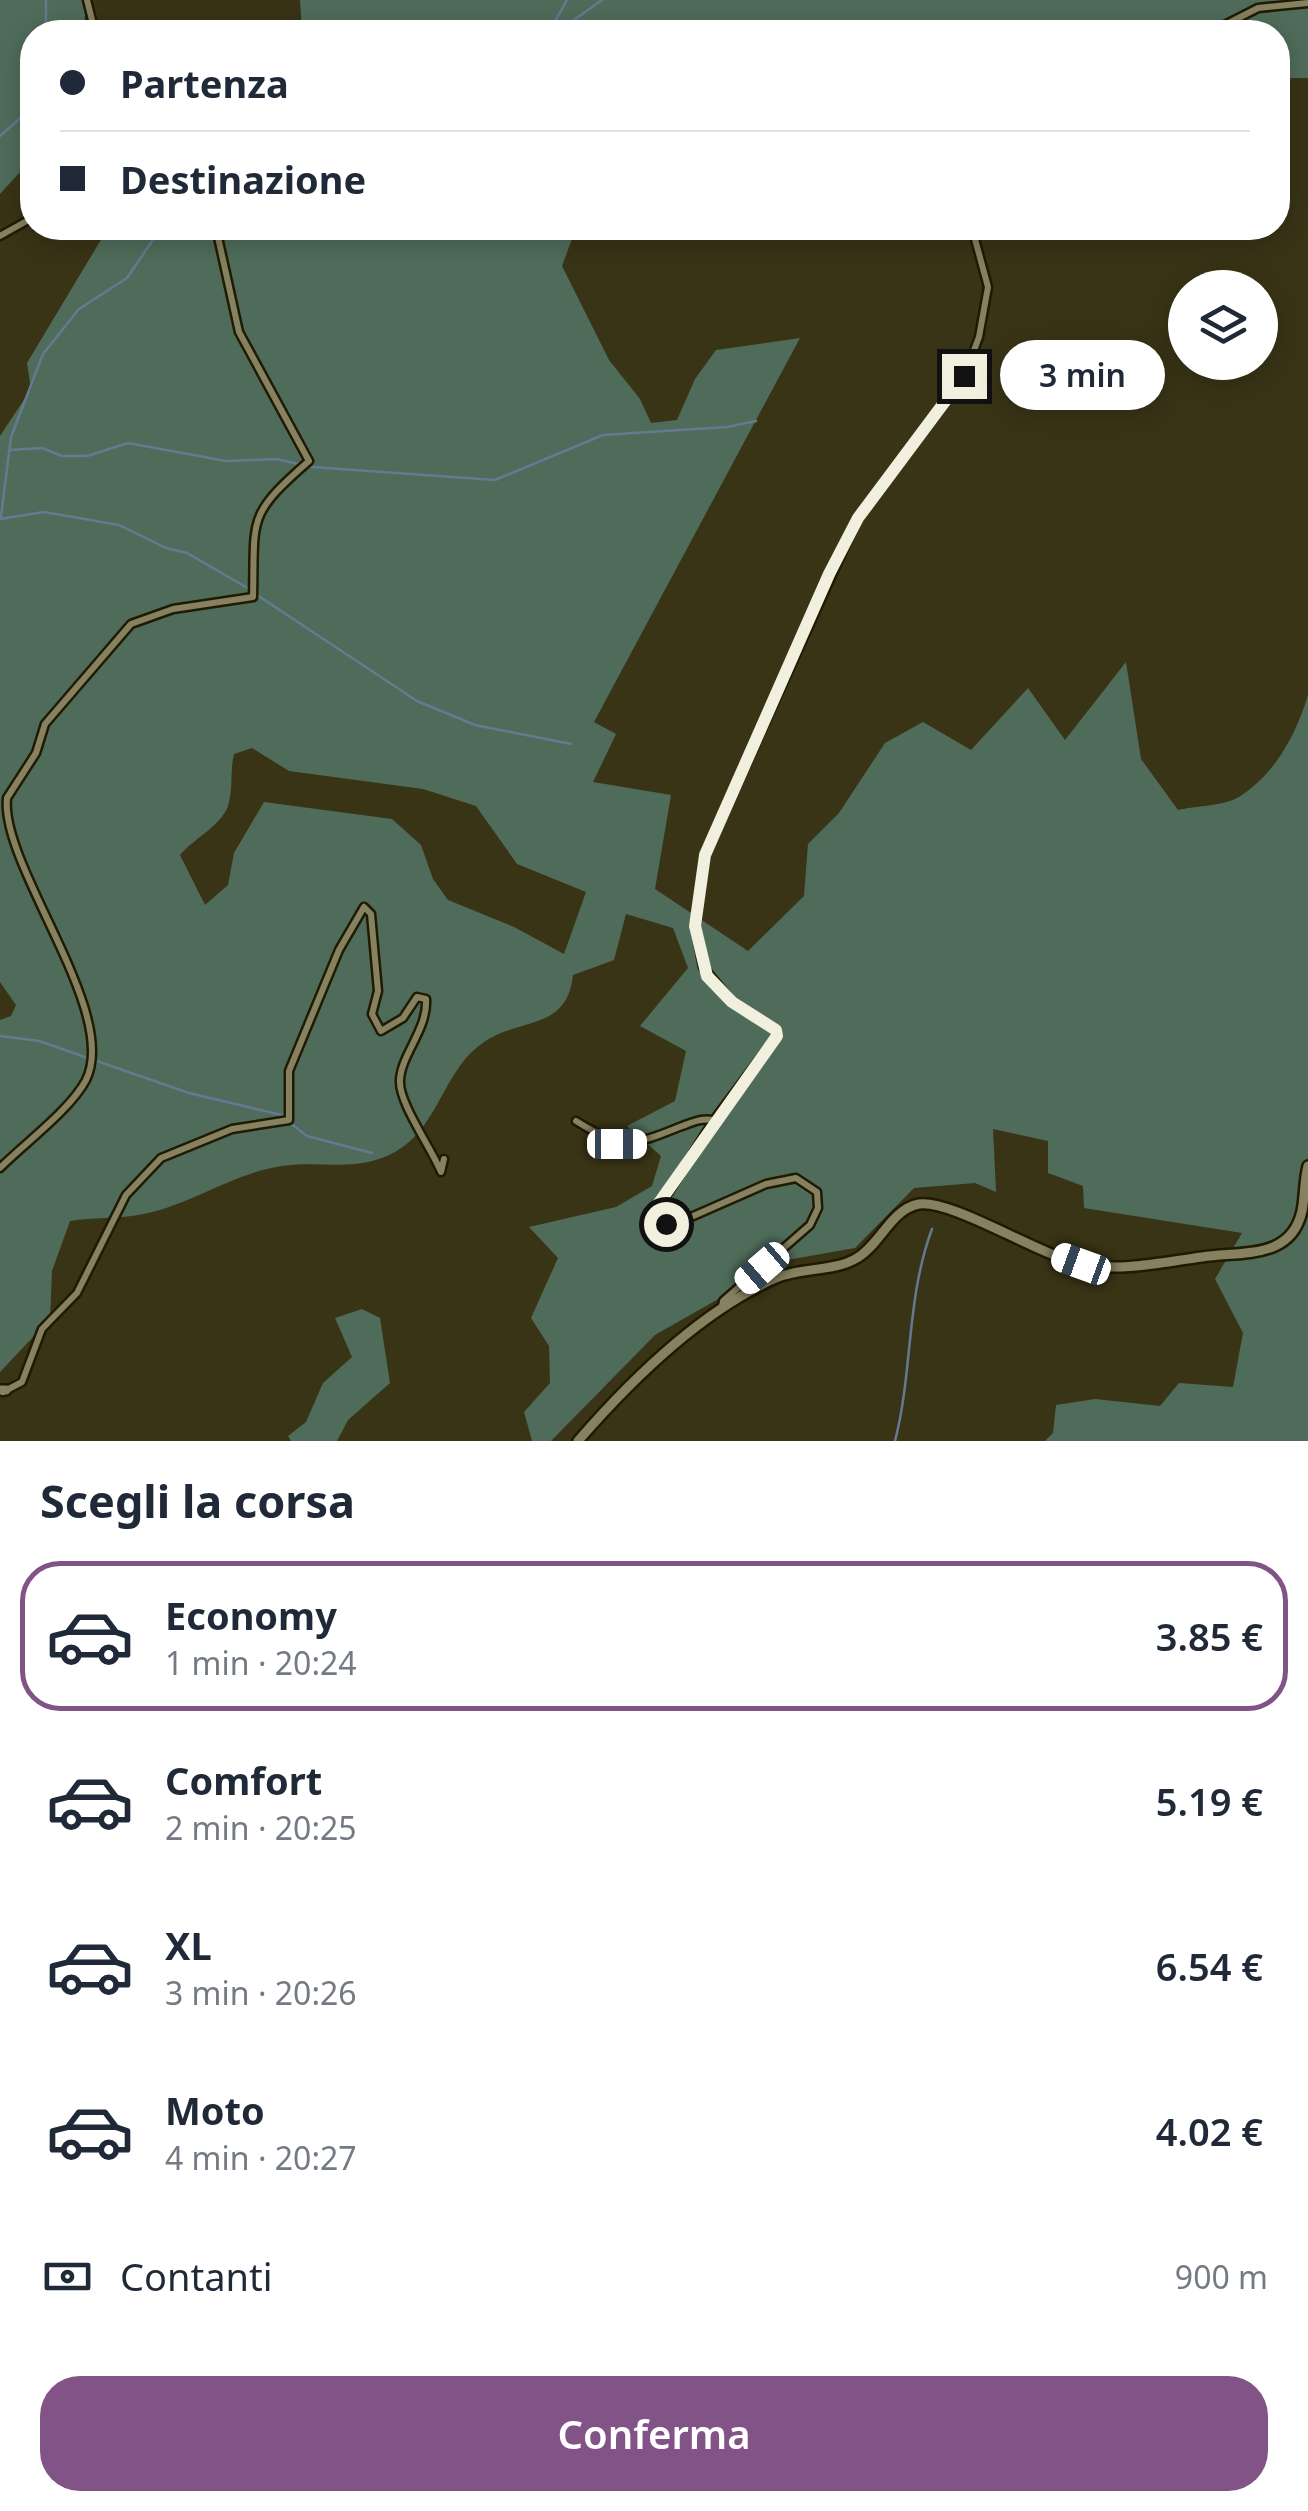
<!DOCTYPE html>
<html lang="it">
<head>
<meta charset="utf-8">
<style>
  :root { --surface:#fff; --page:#f2f2f3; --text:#1f2937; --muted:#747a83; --line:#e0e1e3; --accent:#825386 }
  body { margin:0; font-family:"Noto Sans",sans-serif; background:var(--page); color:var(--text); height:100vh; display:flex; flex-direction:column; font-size:38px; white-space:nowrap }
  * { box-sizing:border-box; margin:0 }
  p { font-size:32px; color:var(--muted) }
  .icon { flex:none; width:55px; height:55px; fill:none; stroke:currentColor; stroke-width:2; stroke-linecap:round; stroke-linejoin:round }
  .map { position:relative; height:1441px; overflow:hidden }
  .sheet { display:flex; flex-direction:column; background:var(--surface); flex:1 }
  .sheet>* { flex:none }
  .hud { position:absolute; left:20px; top:20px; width:1270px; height:220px; border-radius:40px; box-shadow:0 5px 25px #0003; display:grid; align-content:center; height:220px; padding:0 40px; background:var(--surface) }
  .controls { position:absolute; left:1168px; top:270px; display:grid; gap:20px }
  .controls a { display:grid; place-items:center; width:110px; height:110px; border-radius:50%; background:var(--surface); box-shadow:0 5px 25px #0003; font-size:50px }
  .end { position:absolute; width:45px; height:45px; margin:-22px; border:12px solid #f1efdd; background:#111; box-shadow:0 0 0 5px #111 }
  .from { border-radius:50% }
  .bubble { position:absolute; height:70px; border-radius:35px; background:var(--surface); box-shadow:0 5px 25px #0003; font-size:32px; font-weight:600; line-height:70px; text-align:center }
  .car { position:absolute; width:30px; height:60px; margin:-30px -15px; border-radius:12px; box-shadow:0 0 8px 2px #0007; background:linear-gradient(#fff 24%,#345 0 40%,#fff 0 76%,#345 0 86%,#fff 0) }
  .hud b { display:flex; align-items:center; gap:35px; height:95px; font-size:38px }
  .hud b+b { border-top:2px solid var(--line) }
  .hud i { width:25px; height:25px; background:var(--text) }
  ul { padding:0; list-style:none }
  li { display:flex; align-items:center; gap:30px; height:150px; margin:0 20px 15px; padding:0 20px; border:5px solid transparent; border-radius:40px }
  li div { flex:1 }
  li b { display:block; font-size:38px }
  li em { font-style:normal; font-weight:600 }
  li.selected { border-color:var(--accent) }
  li>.icon { width:90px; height:90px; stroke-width:1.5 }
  h2 { padding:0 40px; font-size:45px; line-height:120px }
  .pay { display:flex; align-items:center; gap:25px; height:110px; padding:0 40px; font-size:38px }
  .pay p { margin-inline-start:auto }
  .button { display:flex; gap:20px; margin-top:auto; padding:20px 40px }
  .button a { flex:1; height:115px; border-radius:40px; background:var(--accent); color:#fff; font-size:40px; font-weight:600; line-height:115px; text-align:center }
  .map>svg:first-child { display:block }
</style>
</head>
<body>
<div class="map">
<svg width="1308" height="1441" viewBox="0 0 1308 1441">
  <rect width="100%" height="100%" fill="#393416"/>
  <path fill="#4f6c5a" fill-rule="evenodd" d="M 0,0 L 87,0 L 83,32 L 32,32 L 32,159 L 0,194 Z
    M 300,0 L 1308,0 L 1308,78 L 1278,78 L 1278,32 L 302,32 Z
    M 108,228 L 576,228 L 562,266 L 609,360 L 640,399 L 651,423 L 677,420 L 695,379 L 716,350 L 800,338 L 594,722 L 616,734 L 593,782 L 671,795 L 655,889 L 748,951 L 804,896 L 808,844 L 839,813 L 885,743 L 923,722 L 971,750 L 1028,688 L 1065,740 L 1126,662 L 1141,759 L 1178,810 C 1195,806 1224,806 1239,797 C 1275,774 1296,735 1308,695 L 1308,1441 L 1045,1441 L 1053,1433 L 1056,1405 L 1095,1399 L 1160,1406 L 1179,1383 L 1233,1387 L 1243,1333 L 1215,1279 L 1242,1233 L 1084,1208 L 1083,1186 L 1048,1173 L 1048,1141 L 993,1129 L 996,1192 L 975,1183 L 914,1188 L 855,1248 L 787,1260 L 655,1335 L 551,1441 L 532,1441 L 524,1412 L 550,1383 L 549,1346 L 531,1318 L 558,1258 L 529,1227 L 616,1207 L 652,1186 L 661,1156 L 627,1126 L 675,1101 L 686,1051 L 640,1026 L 688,968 L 673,928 L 626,914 L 614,960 L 573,975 C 567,1031 521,1017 484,1042 C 443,1069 439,1128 395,1152 C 357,1173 322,1160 282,1166 C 232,1173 188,1207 138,1215 C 116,1219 93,1217 70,1221 L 52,1271 L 50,1319 L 0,1372 L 0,1020 L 11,1016 L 16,1005 L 0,982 L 0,436 L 31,389 L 27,363 ZM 252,748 L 289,771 L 423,789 L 476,806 L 517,864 L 586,892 L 564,954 L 514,927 L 448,900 L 433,879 L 421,845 L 392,819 L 264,802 L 234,853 L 228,885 L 205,905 L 180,855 C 194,838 225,824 229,802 C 233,787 230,770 234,754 Z
    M 362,1309 L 380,1318 L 390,1383 L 348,1420 L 337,1441 L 291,1441 L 288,1436 L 306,1422 L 323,1383 L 352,1357 L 335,1318 Z"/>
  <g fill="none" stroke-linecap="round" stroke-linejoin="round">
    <path stroke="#647a91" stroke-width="2.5" d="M 46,32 L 46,0
      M 549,32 L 567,0
      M 557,32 L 602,0
      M 0,136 L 32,108
      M 10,450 L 42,448 L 62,456 L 87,456 L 128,443 L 226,461 L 276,459 L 312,467 L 495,480 L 603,435 L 727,427 L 756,421
      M 1,517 L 11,437 L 43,354 L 79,309 L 127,278 L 161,228
      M 0,519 L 44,512 L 119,525 L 166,548 L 187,553 L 251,590
      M 257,595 L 417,701 L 475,725 L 571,744
      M 0,1036 L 39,1041 L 189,1093 L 286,1116
      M 290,1123 L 307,1136 L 372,1153
      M 895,1441 C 913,1371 906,1299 932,1229"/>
    <defs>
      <path id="street" d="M 87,0 L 95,32
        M 1211,32 L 1258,8 L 1308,3
        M 0,236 L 32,218
        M 364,907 L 371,914 L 378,991 L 372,1014 L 381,1031 L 403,1018 L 417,997 L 426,999 C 428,1029 401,1055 400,1080 C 398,1102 432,1149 441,1172 L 444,1159
        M 576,1121 C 623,1150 632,1146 682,1126 C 693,1122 702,1118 713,1120
        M 0,1168 C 24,1144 71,1109 86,1080 C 120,1012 0,866 7,798 L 36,753 L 45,724 L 131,624 L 173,609 L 253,597 C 255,518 246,516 309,461 L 239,332 L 216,228
        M 722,1307 L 723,1301 L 810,1225 L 818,1208 L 817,1192 L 796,1178 L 766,1184 L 691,1217 L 656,1225 L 651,1220 L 714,1120 L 777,1036 L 776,1030 L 732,1002 L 703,967 L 695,926 L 705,855 L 858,518 L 964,377 L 979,337 L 988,287 L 972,228
        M 3,1392 L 22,1382 L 42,1329 L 77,1293 L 126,1195 L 161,1158 L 232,1129 L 289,1120 L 289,1071 L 339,950 L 364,907"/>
      <path id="secondary" d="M 0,1390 L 6,1390
        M 578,1441 C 631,1380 701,1311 776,1278 C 801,1267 834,1272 857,1258 C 880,1245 891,1209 919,1204 C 952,1199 1040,1256 1082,1264 C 1121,1272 1163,1262 1202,1257 C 1242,1251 1291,1260 1302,1211 C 1305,1196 1304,1181 1308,1166"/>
    </defs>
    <use href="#street" stroke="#201b00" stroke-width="11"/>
    <use href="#secondary" stroke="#201b00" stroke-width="14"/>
    <use href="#street" stroke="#868161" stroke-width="6"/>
    <use href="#secondary" stroke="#868161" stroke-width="9"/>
  </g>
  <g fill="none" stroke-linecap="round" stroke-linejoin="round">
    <path stroke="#f1efdd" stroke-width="12" d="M 666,1224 L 653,1224 L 654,1210 L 777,1036 L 776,1030 L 732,1002 L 707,976 L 695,926 L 705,855 L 829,574 L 858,518 L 964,376"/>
  </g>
</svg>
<div class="controls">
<a><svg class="icon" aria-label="layers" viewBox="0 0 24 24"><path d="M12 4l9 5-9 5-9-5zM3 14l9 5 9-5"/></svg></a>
</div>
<i class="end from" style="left:666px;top:1224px"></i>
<i class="end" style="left:964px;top:376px"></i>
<div class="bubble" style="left:1000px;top:340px;width:165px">3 min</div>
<i class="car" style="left:617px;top:1144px;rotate:90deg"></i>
<i class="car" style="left:1081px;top:1264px;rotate:290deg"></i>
<i class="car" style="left:762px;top:1268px;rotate:229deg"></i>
<div class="hud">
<b><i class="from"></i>Partenza</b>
<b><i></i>Destinazione</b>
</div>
</div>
<section class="sheet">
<h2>Scegli la corsa</h2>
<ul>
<li class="selected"><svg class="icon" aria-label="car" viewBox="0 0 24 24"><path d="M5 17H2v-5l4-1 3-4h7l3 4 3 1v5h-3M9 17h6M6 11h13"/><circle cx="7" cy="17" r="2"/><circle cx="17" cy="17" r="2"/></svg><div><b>Economy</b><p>1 min · 20:24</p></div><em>3.85 €</em></li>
<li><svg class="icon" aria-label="car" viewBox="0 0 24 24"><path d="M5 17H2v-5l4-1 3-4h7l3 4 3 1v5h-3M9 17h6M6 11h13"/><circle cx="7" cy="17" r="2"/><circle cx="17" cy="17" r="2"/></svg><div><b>Comfort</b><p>2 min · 20:25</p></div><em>5.19 €</em></li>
<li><svg class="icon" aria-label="car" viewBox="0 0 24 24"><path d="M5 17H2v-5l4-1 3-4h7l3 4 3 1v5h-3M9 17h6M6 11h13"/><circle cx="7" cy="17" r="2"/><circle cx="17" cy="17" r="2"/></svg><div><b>XL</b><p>3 min · 20:26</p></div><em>6.54 €</em></li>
<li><svg class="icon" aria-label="car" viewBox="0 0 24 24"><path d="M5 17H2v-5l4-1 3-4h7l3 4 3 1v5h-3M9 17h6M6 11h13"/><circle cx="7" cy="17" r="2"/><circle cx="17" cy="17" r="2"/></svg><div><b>Moto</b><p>4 min · 20:27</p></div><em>4.02 €</em></li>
</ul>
<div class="pay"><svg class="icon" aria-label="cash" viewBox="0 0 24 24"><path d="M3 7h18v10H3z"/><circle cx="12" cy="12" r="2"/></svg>Contanti<p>900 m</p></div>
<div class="button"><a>Conferma</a></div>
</section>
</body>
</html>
